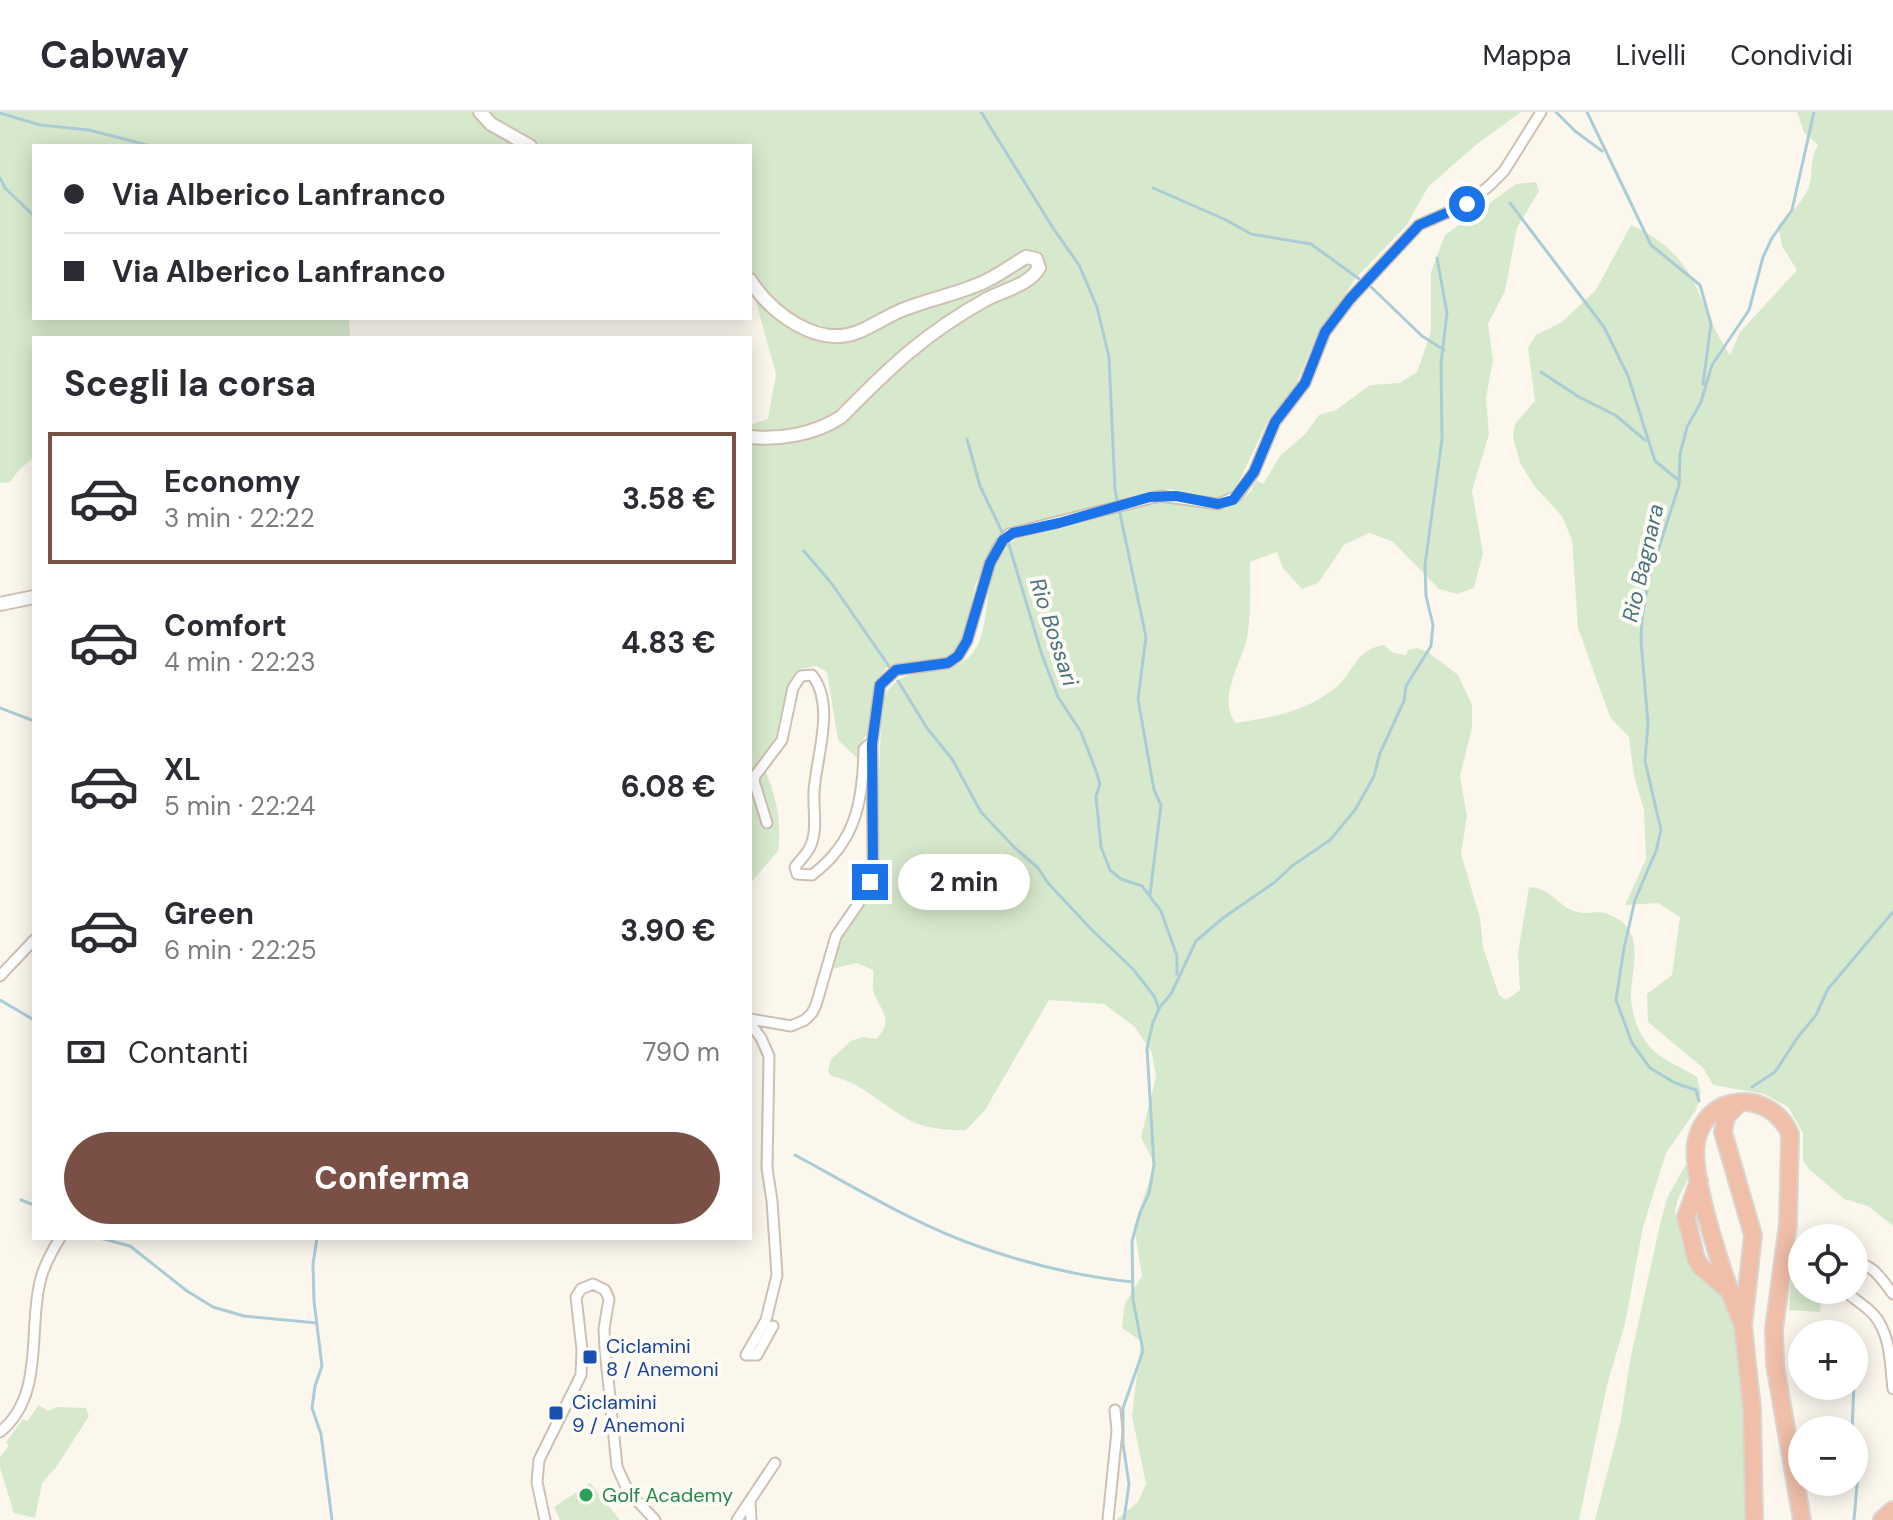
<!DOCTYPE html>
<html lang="it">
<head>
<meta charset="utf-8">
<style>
  :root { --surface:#fff; --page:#f7f7f7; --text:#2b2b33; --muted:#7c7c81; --line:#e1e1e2; --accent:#7a5046 }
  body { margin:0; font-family:"DM Sans",sans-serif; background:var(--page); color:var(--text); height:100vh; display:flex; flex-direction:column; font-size:30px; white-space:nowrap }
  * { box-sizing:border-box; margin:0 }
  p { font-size:26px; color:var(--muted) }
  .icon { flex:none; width:44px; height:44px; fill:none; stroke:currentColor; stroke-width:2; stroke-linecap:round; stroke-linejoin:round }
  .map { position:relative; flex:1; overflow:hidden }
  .details { position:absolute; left:32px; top:224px; width:720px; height:904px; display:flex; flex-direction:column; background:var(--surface); border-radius:0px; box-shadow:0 4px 20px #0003 }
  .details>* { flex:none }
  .top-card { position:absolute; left:32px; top:32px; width:720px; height:176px; border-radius:0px; box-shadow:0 4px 20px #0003; display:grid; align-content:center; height:176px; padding:0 32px; background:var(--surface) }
  .tools { position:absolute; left:1788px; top:1112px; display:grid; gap:16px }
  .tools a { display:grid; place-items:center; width:80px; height:80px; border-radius:50%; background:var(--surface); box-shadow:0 4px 20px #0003; font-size:40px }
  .end { position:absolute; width:36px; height:36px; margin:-18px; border:10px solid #1a73e8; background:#fff; box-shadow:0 0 0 4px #fff }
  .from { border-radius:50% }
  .bubble { position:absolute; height:56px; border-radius:28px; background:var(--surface); box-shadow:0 4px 20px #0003; font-size:26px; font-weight:700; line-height:56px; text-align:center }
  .top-card b { display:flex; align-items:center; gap:28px; height:76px; font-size:30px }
  .top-card b+b { border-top:2px solid var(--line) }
  .top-card i { width:20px; height:20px; background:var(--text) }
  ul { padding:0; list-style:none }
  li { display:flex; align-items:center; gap:24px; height:132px; margin:0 16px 12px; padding:0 16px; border:4px solid transparent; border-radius:0px }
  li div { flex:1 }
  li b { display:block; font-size:30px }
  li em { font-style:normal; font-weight:700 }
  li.selected { border-color:var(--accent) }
  li>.icon { width:72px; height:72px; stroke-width:1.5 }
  h2 { padding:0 32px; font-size:36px; line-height:96px }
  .pay { display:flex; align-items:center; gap:20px; height:88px; padding:0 32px; font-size:30px }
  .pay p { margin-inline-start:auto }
  .button { display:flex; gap:16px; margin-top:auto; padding:16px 32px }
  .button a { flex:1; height:92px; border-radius:48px; background:var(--accent); color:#fff; font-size:32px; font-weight:700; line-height:92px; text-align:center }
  header { display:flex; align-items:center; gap:48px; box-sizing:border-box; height:112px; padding:0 40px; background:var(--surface); border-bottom:2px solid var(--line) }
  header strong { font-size:38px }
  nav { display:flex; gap:44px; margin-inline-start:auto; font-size:28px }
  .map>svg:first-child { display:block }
</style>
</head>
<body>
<header>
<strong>Cabway</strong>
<nav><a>Mappa</a><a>Livelli</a><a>Condividi</a></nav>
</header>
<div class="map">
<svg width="1893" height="1408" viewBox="0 0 1893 1408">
  <rect width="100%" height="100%" fill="#fcf7ed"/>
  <path fill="#d7e9cc" d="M 0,0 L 1521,0 L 1477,32 L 1428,75 L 1406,114 L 1356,166 L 1317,223 L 1295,275 L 1269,306 L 1237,374 L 1227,385 L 1211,387 L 1170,377 L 1106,391 L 1038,412 L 1006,417 L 975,473 L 966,521 L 958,537 L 946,548 L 887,555 C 871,576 871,595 871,620 L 864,625 L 858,647 L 838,628 L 827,560 L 816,554 L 800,557 C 778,590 797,616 760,647 C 774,676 783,707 778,739 L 750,772 L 750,313 L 768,307 L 776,262 L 755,186 L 750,179 L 750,34 L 34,34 L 34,206 L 349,206 L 350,226 L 34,226 L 34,345 L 19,358 L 10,370 L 0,371 Z
    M 1797,0 L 1893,0 L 1893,1114 L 1868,1094 L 1844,1087 L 1809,1057 L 1803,1049 L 1803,1021 L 1788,995 L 1764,982 L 1713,973 L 1703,956 L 1648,910 L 1647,882 L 1672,863 L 1680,805 L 1658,791 L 1625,793 L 1646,747 L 1644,698 L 1634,664 L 1629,625 L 1610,605 L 1578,516 L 1572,428 L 1562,404 L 1535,375 L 1520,351 L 1513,325 L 1515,312 L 1535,289 L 1528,236 L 1536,223 L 1562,210 L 1596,178 L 1631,113 C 1703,146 1693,188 1730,243 L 1740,220 L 1797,158 L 1782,134 L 1778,113 C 1790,102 1806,87 1810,71 C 1813,58 1810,45 1818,33 L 1804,20 Z
    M 1536,70 L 1539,79 L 1517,116 L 1505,179 L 1488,212 L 1493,248 L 1486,286 L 1489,322 L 1472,379 L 1483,441 L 1474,476 L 1457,482 L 1439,477 L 1392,429 L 1369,421 L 1344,433 L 1318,471 L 1302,477 L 1283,456 L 1277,440 L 1250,450 C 1250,474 1251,497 1248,520 C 1245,547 1215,586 1236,611 C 1271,606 1307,599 1335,576 C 1354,561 1355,537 1384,533 L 1393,541 L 1406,543 L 1408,538 L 1417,536 L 1428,540 L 1458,563 L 1472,593 L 1472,616 L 1460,664 L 1467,704 L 1461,742 L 1480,806 L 1483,835 L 1499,883 L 1506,888 L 1520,878 L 1518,841 L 1529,775 C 1553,776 1559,796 1577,800 C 1588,803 1598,798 1608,802 C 1647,817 1632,852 1631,883 C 1631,901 1638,921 1650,935 C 1660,947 1683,956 1697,965 L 1701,981 L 1696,998 L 1666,1041 L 1643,1115 L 1625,1212 L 1607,1273 L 1579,1408 L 1116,1408 L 1138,1390 L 1146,1372 L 1132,1304 L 1141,1229 L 1122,1216 L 1125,1191 L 1142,1164 L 1134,1114 L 1155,1053 L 1141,1025 L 1156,965 L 1152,941 L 1135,915 L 1104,892 L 1049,888 L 985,998 L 966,1018 C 950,1019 923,1016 909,1008 C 883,994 861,970 831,964 L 828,959 L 831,947 L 851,929 L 863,925 L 876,927 C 896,907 879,898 873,878 C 872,873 874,865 873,858 L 857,851 L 832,857 L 831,852 L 840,827 L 871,782 L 879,753 L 877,707 L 882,591 C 897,546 945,570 971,543 C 996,516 977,453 1014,428 L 1157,389 L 1209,396 L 1224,395 L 1241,389 L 1251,379 L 1256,368 L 1263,372 L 1280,344 L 1305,322 L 1319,303 L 1336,298 L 1370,273 L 1400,271 L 1417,260 L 1431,220 L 1431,160 L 1445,123 L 1516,72 Z
    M 1692,1052 L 1690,1063 L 1678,1087 L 1675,1099 L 1682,1133 L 1690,1155 L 1725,1184 L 1735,1218 L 1741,1265 L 1747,1408 L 1595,1408 L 1620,1312 L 1630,1249 L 1661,1108 L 1668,1084 L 1685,1054 Z
    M 1793,1138 L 1802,1139 L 1802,1178 L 1822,1178 L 1820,1200 L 1789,1198 Z
    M 39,1293 L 48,1299 L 56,1295 L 86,1296 L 89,1304 L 57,1354 L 42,1371 L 35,1406 L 14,1401 L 0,1356 L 0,1345 L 9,1334 L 6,1330 L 23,1307 L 27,1309 Z
    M 590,1371 L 620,1408 L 560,1408 L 554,1395 Z"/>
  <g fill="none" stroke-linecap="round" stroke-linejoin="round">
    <path stroke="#aacdd5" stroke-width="3" d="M 981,0 L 1053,116 L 1079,153 L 1097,195 L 1109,245 L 1115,378 L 1146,525 L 1138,587 L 1154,678 L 1161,693 L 1150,782
      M 1556,0 L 1575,19 L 1602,39
      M 1587,0 L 1651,133 L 1700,173 L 1711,212 L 1703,272
      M 0,1 L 40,13 L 89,18 L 151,34
      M 0,66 L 5,76 L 34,104
      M 1153,76 L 1224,107 L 1251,122 L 1311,132 L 1362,169
      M 1510,91 L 1604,215 L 1628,264 L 1655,349 L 1677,367
      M 1369,173 L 1422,224 L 1444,238
      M 1541,260 L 1579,285 L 1615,303 L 1645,328
      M 967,327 L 980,374 L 1004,424
      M 1009,433 L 1042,543 L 1058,585 L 1081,620 L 1096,659 L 1100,672 L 1096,684 L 1101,735 L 1110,758 L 1121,767 L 1142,774 L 1161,799 L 1177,844 L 1177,862
      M 804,439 L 832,472 L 891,557
      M 898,569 L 927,616 L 952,647 L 981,700 L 1014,735 L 1038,756 L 1048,771 L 1092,818 L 1133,857 L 1154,884 L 1159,897
      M 0,596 L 34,609
      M 0,888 L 34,908
      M 1752,975 L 1775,960 L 1798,925 L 1816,903 L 1828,877 L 1893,800
      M 1699,989 L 1696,978 L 1675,971 L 1650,956 L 1632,931 L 1616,888 L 1624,836 L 1635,788 L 1656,739 L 1661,718 L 1645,649 L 1648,611 L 1641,529 L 1642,506 L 1649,467 L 1679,373 L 1680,342 L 1687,315 L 1701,290 L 1712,253 L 1749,198 L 1763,145 L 1772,126 L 1792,98 L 1814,0
      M 795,1043 C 856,1076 918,1114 983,1136 C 1032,1153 1083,1165 1133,1170
      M 21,1088 L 34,1093
      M 100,1126 L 130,1134 L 187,1179 L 213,1195 L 244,1204 L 317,1211
      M 317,1126 L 313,1152 L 314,1189 L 322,1254 L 315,1274 L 312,1296 L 321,1322 L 332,1408
      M 1852,1318 L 1854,1272
      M 1124,1408 L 1129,1372 L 1123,1332 L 1123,1296 L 1143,1239 L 1133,1188 L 1132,1129 L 1140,1101 L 1149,1081 L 1154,1053 L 1147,936 L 1153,910 L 1160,895 L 1171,882 L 1196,829 L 1223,806 L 1275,770 L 1292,754 L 1330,728 L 1355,698 L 1374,664 L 1380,641 L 1404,589 L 1406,574 L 1431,534 L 1433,513 L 1426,484 L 1425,453 L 1442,327 L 1441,251 L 1447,201 L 1437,146
      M 1854,1408 L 1859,1349 L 1854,1334"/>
    <defs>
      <path id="street" d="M 767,711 L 754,669 L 755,664 L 782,628 L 793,576 L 801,564 L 812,563 C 836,593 816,646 814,679 C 813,697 818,719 810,735 C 807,742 800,748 795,755 L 797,762 L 812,763 C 856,730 863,689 864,637 L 868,633 L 872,632
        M 0,864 L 34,828
        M 750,907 L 791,914 L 805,908 L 812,901 L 816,893 L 836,824 L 858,792 L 870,770 L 873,751 L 872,632 L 880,573 L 896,558 L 948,551 L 958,544 L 967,529 L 990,451 L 1000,432 L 1009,422 L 1160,384 L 1218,392 L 1237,384 L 1254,360 L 1275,310 L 1305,271 L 1325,220 L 1350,187 L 1419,113 L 1467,92 L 1489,74 L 1504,59 L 1541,0
        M 1854,1151 C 1873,1151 1882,1168 1893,1182
        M 1844,1178 C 1853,1187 1865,1193 1874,1203 C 1891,1223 1890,1252 1893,1277
        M 746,1243 L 766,1208 L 777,1163 L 772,1089 L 767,1056 L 769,944 L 761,926 L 750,911
        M 746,1243 L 757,1243 L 773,1214
        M 0,1320 C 46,1283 27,1215 41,1166 C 45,1151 52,1139 60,1126
        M 750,1390 L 751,1408
        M 545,1408 L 537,1370 L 539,1348 L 581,1263 L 582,1238 L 576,1185 L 581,1177 L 593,1172 L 605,1178 L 609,1187 L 604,1217 L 605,1237 L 617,1355 L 628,1379 L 655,1408
        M 737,1408 L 775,1351
        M 1108,1408 L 1117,1319 L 1115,1298"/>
      <path id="secondary" d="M 480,0 L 491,12 L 530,34
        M 750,168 C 771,201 817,236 858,220 C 873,214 887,204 902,198 C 929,187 958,182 984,170 C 999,163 1012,153 1026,145 L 1036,147 L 1039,156 C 1029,173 1004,178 987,187 C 925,221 889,256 841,305 C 815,322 781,328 750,325
        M 0,492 L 34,485"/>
      <path id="highway" d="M 1740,990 L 1726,1005 L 1723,1020 L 1753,1123 L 1743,1214 L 1752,1297 L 1754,1408
        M 1699,1069 L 1686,1105 L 1696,1147 L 1701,1155 L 1728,1178
        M 1743,1214 C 1728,1177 1690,1068 1696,1031 C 1705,980 1770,976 1790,1022 L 1788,1112 L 1774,1217 L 1775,1253 L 1802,1408
        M 1882,1408 L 1893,1398"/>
    </defs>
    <use href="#street" stroke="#cec0b3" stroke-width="13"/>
    <use href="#secondary" stroke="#d0c0b1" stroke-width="16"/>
    <use href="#highway" stroke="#dbd5d2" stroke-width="20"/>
    <use href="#street" stroke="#fff" stroke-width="9"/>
    <use href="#secondary" stroke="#fff" stroke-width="12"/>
    <use href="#highway" stroke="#f0bfaa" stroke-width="16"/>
  </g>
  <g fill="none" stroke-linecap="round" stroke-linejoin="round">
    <path stroke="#1a73e8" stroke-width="10" d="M 870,770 L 873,751 L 872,632 L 880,573 L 896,558 L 948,551 L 958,544 L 967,529 L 990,451 L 1003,428 L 1013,421 L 1059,411 L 1150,385 L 1176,384 L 1218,392 L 1233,388 L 1254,360 L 1275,310 L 1305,271 L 1325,220 L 1350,187 L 1419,113 L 1467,92"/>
  </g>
  <g fill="#1a4fb4" stroke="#fefaf4" stroke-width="3">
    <rect x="582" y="1237" width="16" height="16" rx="4"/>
    <rect x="548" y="1293" width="16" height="16" rx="4"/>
  </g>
  <circle fill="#2e9e5b" stroke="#fefaf4" stroke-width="3" cx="586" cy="1383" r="8"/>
  <g text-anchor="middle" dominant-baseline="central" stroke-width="8" stroke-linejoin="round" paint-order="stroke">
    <g font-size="20" fill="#164399" stroke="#fefaf4" text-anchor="start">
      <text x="606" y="1234">Ciclamini<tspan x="606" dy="23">8 / Anemoni</tspan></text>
      <text x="572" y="1290">Ciclamini<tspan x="572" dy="23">9 / Anemoni</tspan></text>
    </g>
    <g font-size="20" fill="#27864d" stroke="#fefaf4" text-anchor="start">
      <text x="602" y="1383">Golf Academy</text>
    </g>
    <g font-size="22" font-style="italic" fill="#487580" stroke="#fefaf4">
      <text transform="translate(1643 451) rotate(-77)">Rio Bagnara</text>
      <text transform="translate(1054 520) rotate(72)">Rio Bossari</text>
    </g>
  </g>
</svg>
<div class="tools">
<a><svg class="icon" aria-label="locate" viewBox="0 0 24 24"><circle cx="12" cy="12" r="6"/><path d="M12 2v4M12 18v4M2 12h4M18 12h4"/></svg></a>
<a>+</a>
<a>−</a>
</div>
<i class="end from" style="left:1467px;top:92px"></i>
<i class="end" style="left:870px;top:770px"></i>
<div class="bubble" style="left:898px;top:742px;width:132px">2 min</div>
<div class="top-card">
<b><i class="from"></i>Via Alberico Lanfranco</b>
<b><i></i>Via Alberico Lanfranco</b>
</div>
<section class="details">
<h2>Scegli la corsa</h2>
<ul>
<li class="selected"><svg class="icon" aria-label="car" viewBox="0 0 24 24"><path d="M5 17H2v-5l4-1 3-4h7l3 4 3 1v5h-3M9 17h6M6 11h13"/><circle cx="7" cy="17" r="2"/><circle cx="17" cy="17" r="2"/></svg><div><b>Economy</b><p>3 min · 22:22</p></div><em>3.58 €</em></li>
<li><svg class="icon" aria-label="car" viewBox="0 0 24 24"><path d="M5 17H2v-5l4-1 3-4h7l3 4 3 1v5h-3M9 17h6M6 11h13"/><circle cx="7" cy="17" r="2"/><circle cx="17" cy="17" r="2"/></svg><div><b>Comfort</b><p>4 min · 22:23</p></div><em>4.83 €</em></li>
<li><svg class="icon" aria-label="car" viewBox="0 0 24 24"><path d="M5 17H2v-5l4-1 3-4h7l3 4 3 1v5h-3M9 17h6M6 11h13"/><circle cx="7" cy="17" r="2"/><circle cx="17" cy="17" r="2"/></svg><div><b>XL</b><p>5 min · 22:24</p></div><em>6.08 €</em></li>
<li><svg class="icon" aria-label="car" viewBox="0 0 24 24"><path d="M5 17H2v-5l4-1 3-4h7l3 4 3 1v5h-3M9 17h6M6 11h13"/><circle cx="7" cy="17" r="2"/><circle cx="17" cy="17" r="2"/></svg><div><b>Green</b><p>6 min · 22:25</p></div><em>3.90 €</em></li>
</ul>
<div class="pay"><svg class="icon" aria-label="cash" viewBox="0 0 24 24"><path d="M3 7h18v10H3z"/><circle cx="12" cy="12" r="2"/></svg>Contanti<p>790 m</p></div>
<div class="button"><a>Conferma</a></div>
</section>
</div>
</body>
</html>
